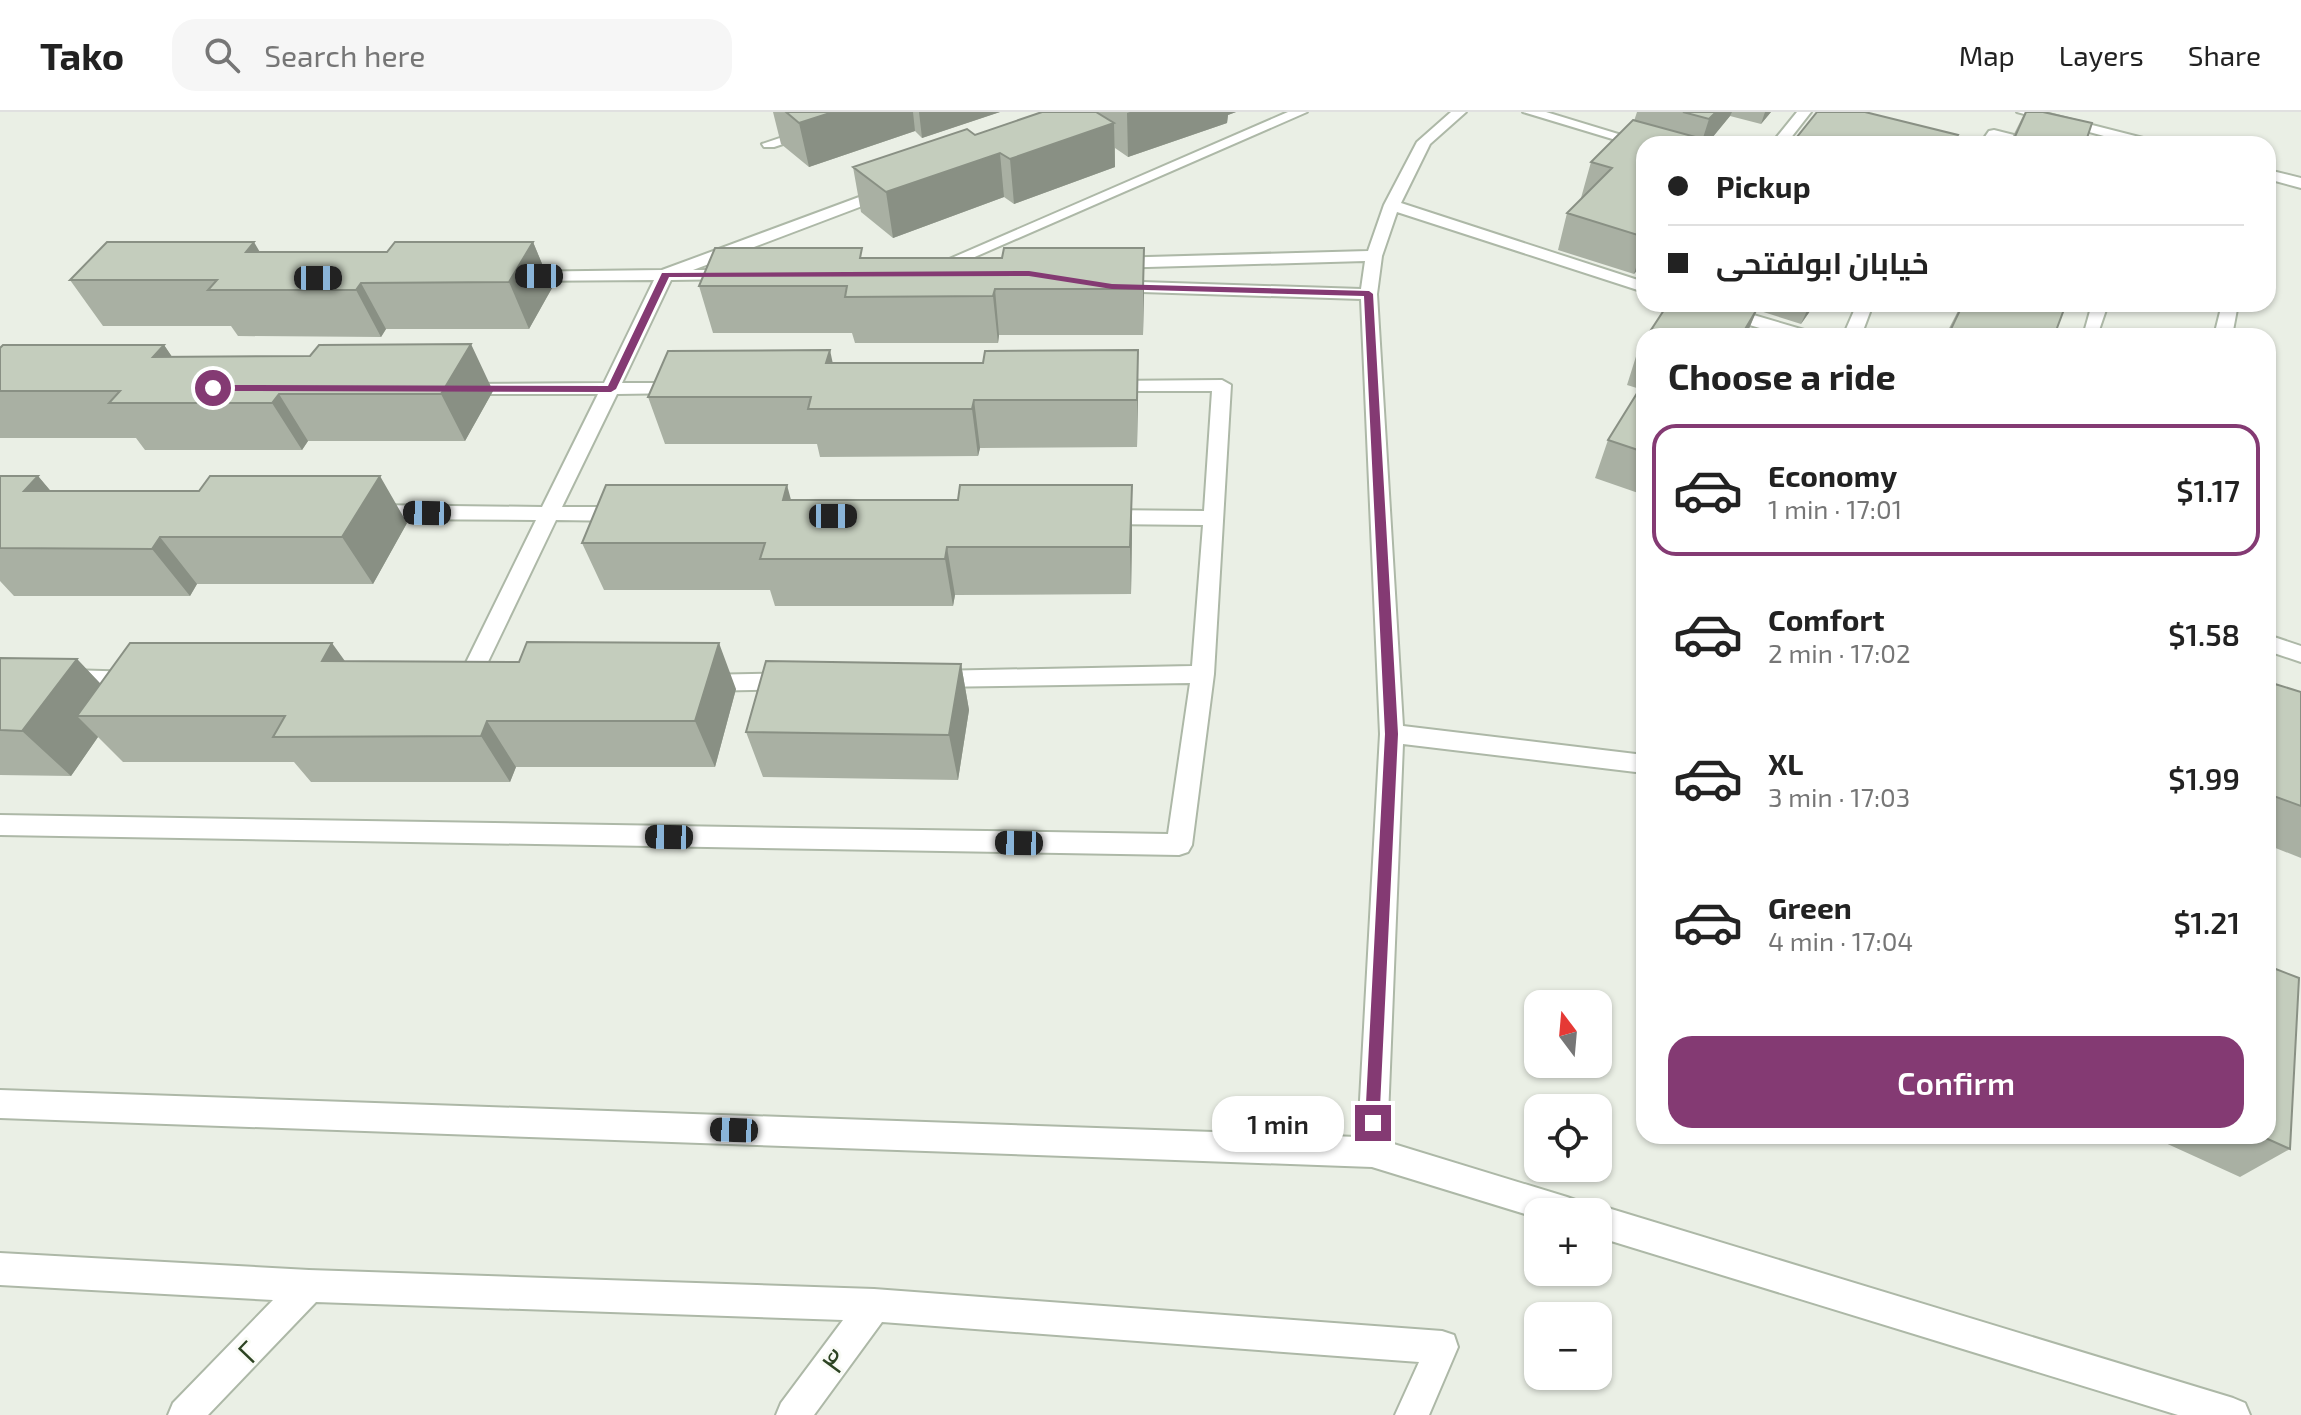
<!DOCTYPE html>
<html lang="en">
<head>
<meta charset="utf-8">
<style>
  :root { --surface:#fff; --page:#f6f6f6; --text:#222; --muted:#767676; --line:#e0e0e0; --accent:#843a73 }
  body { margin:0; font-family:"Exo 2",Cairo,sans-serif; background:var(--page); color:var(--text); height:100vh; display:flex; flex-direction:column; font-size:30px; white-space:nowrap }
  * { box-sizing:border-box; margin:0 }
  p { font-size:26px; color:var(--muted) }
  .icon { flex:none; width:44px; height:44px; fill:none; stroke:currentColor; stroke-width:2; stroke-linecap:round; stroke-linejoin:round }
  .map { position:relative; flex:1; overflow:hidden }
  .sheet { position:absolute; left:1636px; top:216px; width:640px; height:816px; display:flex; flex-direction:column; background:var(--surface); border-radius:24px; box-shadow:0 2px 6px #0004 }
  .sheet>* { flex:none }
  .banner { position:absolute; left:1636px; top:24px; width:640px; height:176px; border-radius:24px; box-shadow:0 2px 6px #0004; display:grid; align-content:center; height:176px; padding:0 32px; background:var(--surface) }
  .needle { width:52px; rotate:344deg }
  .tools { position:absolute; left:1524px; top:878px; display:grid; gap:16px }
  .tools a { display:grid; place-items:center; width:88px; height:88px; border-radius:16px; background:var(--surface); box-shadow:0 2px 6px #0004; font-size:40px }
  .end { position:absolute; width:36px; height:36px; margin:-18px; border:10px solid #843a73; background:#fff; box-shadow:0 0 0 4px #fff }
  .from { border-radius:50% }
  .bubble { position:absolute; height:56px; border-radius:24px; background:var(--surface); box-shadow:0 2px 6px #0004; font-size:26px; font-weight:600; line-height:56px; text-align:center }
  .car { position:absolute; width:24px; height:48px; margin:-24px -12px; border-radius:10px; box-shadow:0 0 6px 2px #0007; background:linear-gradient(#222 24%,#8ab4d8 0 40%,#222 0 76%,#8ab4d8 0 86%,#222 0) }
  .banner b { display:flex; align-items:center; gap:28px; height:76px; font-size:30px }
  .banner b+b { border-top:2px solid var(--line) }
  .banner i { width:20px; height:20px; background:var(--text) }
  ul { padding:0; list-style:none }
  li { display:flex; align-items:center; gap:24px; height:132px; margin:0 16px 12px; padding:0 16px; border:4px solid transparent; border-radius:24px }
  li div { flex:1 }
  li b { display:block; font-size:30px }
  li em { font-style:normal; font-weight:600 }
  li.active { border-color:var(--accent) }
  li>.icon { width:72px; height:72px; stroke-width:1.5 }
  h2 { padding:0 32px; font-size:36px; line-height:96px }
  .button { display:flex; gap:16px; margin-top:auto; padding:16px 32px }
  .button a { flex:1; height:92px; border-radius:24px; background:var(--accent); color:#fff; font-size:32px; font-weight:600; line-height:92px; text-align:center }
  header { display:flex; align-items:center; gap:48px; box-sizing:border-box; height:112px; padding:0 40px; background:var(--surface); border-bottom:2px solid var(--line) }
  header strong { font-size:38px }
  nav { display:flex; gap:44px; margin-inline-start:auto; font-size:28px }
  .search { width:560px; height:72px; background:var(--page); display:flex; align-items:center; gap:20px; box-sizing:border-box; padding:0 28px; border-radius:24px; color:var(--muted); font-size:30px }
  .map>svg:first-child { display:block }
</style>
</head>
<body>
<header>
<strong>Tako</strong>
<div class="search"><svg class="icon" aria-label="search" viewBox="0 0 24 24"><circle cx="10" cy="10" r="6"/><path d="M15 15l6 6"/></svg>Search here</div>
<nav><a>Map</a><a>Layers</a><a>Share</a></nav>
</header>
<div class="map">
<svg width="2301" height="1303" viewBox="0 0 2301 1303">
  <rect width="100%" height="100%" fill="#eaefe5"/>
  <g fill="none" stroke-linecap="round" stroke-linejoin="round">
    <defs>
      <path id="minor" d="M 857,0 L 879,0 L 774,35 L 764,35 L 762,32 Z
        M 1288,0 L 1307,0 L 938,161 L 932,163 L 924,158 Z
        M 1451,0 L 1466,0 L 1430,32 L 1401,91 L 1644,170 L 1644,180 L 1397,100 L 1382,144 L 1377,182 L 1403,614 L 1644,643 L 1644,661 L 1403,632 L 1387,1030 L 1567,1085 L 1578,1089 L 1582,1100 L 1538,1100 L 1538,1106 L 1372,1055 L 0,1006 L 0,978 L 1358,1025 L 1380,622 L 1361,187 L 1111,179 L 1103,174 L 1111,169 L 1361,177 L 1365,149 L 1112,156 L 1104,151 L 1112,146 L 1368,139 L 1384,93 L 1417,30 Z
        M 1523,0 L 1546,0 L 1651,32 L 1644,32 L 1644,36 L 1639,35 Z
        M 1797,0 L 1811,0 L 1786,32 L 1771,32 Z
        M 2017,0 L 2041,0 L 2155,29 L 2157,32 L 2133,32 Z
        M 1994,18 L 2038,29 L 2040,32 L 2016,32 L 1998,27 L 1994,32 L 1980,32 L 1989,19 Z
        M 2268,58 L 2301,66 L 2301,76 L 2268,67 Z
        M 889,74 L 897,79 L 894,82 L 693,158 L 736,158 L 742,159 L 744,163 L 742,167 L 671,168 L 622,271 L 685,271 L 694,276 L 685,281 L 617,282 L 562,395 L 625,395 L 635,402 L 625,409 L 556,408 L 473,581 L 465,583 L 457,581 L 454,575 L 536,408 L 370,407 L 360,400 L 370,393 L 542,395 L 598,282 L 462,282 L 453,277 L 462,272 L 604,271 L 654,168 L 517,169 L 509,164 L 511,160 L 662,158 Z
        M 1690,192 L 1716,192 L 1811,220 L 1814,224 L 1787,224 L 1692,196 Z
        M 1857,192 L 1873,192 L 1861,224 L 1843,224 Z
        M 2092,192 L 2108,192 L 2097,224 L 2083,224 Z
        M 2222,192 L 2238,192 L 2232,224 L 2214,224 Z
        M 1222,268 L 1231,273 L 1214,562 L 1192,733 L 1188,740 L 1179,743 L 0,723 L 0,703 L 1168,722 L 1190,571 L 933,575 L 925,573 L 922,567 L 925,561 L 933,559 L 1192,554 L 1203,413 L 1102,412 L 1092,405 L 1102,398 L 1204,399 L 1212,279 L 1106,279 L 1097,274 L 1106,269 Z
        M 2268,523 L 2301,534 L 2301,550 L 2268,539 Z
        M 0,556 L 137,560 L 145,562 L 148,568 L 145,574 L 137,576 L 0,572 Z
        M 793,561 L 801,563 L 804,569 L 801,575 L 793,577 L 701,579 L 693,577 L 690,571 L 693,565 L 701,563 Z
        M 1598,1093 L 2233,1286 L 2245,1291 L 2250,1303 L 2178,1303 L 1598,1125 L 1598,1100 L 1586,1100 Z
        M 0,1141 L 309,1158 L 874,1177 L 1442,1219 L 1454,1223 L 1458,1235 L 1429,1303 L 1395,1303 L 1419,1250 L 882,1210 L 814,1303 L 776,1303 L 781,1291 L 843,1208 L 316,1190 L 208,1303 L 168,1303 L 173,1291 L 273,1188 L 0,1173 Z"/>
    </defs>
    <use href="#minor" stroke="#adb8a7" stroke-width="4"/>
    <use href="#minor" fill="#fff" fill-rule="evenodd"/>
  </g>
  <path fill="#a9b0a3" d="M 773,0 L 1000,0 L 922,26 L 915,19 L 809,55 L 781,32 Z
    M 1042,0 L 1236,0 L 1228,3 L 1227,11 L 1128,45 L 1115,36 L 1115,55 L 1014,92 L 1004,85 L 893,126 L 861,100 L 853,55 L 975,23 Z
    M 1637,0 L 1771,0 L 1761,12 L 1730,4 L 1707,32 L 1644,32 L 1644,150 L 1634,162 L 1558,138 L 1567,101 L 1582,86 L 1581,86 L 1591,50 L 1634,9 Z
    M 2025,0 L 2085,32 L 2009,32 Z
    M 1797,25 L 1954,32 L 1794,32 Z
    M 533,130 L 552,176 L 529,217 L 386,217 L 381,225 L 238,224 L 231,214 L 103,214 L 70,168 L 387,140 Z
    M 1144,136 L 1143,223 L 999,223 L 998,231 L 855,231 L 852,221 L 713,221 L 699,174 L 864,146 L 1002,146 Z
    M 1668,192 L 1815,192 L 1801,212 L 1757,198 L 1746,224 L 1647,224 Z
    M 1934,192 L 2066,192 L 2054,224 L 1945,224 L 1958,199 Z
    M 1644,228 L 1644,383 L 1595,366 L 1608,328 L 1640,277 L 1627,273 L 1639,235 Z
    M 164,233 L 172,245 L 493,279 L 465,329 L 308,329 L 302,338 L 145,338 L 136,326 L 0,326 L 0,236 Z
    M 1138,238 L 1137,335 L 980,336 L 978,344 L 820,345 L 817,332 L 665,332 L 648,285 L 832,251 L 983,251 Z
    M 0,364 L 38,364 L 50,379 L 199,379 L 407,411 L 373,472 L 197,472 L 190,484 L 14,484 L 0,469 Z
    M 791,388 L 1132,420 L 1131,482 L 955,483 L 953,494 L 775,494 L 770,478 L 604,478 L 582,431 Z
    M 0,546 L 77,547 L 100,572 L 346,549 L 736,577 L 715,655 L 516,655 L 510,670 L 311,670 L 294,650 L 123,650 L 98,625 L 71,664 L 0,663 Z
    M 961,552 L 969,598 L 958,668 L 763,665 L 746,620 Z
    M 2275,572 L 2301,580 L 2301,746 L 2268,733 L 2268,579 Z
    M 2150,1024 L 2268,1024 L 2290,1037 L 2240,1065 Z"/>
  <path fill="#899084" d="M 833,0 L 913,0 L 915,19 L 809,55 L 799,11 Z
    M 919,0 L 1000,0 L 922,26 Z
    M 1130,0 L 1236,0 L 1228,3 L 1227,11 L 1128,45 L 1127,1 Z
    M 1716,0 L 1732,0 L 1730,4 L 1707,32 L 1699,32 L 1702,29 L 1709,7 Z
    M 1765,0 L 1771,0 L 1761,12 Z
    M 1114,11 L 1115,55 L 1014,92 L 1010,47 Z
    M 1000,41 L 1004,85 L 893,126 L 886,80 Z
    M 254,130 L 281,176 L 246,140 Z
    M 533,130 L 552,176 L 529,217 L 509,170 Z
    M 1644,130 L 1644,150 L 1634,162 Z
    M 1144,136 L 1144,182 L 1143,223 L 1143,177 Z
    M 361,171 L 386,217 L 381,225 L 356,178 Z
    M 995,177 L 999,223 L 998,231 L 993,184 Z
    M 1810,192 L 1815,192 L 1801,212 Z
    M 1757,197 L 1746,224 L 1741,224 Z
    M 471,232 L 493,279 L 465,329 L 441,282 Z
    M 164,233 L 196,280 L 186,292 L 153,245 Z
    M 830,238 L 840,285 L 826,251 Z
    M 1138,238 L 1138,285 L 1137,335 L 1137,288 Z
    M 279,282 L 308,329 L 302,338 L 272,291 Z
    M 974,288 L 980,336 L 978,344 L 972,297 Z
    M 38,364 L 78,411 L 24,379 Z
    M 380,364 L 407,411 L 373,472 L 342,425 Z
    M 787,373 L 800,421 L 783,388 Z
    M 1132,373 L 1132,420 L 1131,482 L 1130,435 Z
    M 160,425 L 197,472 L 190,484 L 152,437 Z
    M 947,435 L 955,483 L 953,494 L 945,447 Z
    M 332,531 L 365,577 L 322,549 Z
    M 719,531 L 736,577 L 715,655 L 695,609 Z
    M 77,547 L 121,593 L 77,604 L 98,625 L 71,664 L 22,619 Z
    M 961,552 L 969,598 L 958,668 L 949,623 Z
    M 487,609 L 516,655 L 510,670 L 481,624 Z"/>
  <path fill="#c4cdbd" stroke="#899084" stroke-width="2" d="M 786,0 L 833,0 L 799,11 Z
    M 1042,0 L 1096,0 L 1114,11 L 1010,47 L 1000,41 L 886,80 L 853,55 L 967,17 L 975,23 Z
    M 1683,0 L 1716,0 L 1709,7 Z
    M 1817,0 L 1865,0 L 1958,23 L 1952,32 L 1823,32 L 1797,25 Z
    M 2026,0 L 2043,0 L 2092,11 L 2085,32 L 2024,32 L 2013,29 Z
    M 1633,8 L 1703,27 L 1699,32 L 1644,32 L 1644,125 L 1567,101 L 1612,56 L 1591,50 Z
    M 107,130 L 254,130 L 246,140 L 387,140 L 395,130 L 533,130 L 509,170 L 361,171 L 356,178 L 208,178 L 217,168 L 70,168 Z
    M 715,136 L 862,136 L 860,146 L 1002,146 L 1004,136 L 1144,136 L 1143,177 L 995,177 L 993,184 L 845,185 L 847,174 L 699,174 Z
    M 1668,192 L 1741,192 L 1757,197 L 1741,224 L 1647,224 Z
    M 1963,192 L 2066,192 L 2054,224 L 1968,224 L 1950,219 Z
    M 471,232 L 441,282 L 279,282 L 272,291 L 109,291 L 120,279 L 0,279 L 0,236 L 3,233 L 164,233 L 153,245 L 310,244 L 319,233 Z
    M 830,238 L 826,251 L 983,251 L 985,239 L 1138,238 L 1137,288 L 974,288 L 972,297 L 808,297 L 811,285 L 648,285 L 668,239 Z
    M 1644,270 L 1644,340 L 1608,328 Z
    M 0,364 L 38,364 L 24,379 L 199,379 L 210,364 L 380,364 L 342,425 L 160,425 L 152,437 L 0,436 Z
    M 606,373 L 787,373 L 783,388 L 958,388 L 960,373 L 1132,373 L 1130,435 L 947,435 L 945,447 L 760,447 L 765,431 L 582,431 Z
    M 527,530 L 719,531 L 695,609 L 487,609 L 481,624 L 273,625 L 285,604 L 77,604 L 130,531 L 332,531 L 322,549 L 519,550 Z
    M 0,546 L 77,547 L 22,619 L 0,618 Z
    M 766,549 L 961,552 L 949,623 L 746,620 Z
    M 2275,572 L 2301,580 L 2301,694 L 2268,682 L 2268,655 Z
    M 2268,854 L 2299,866 L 2290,1037 L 2261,1024 L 2268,1024 Z"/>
  <path fill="#843a73" d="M 1029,159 L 1112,172 L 1369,179 L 1373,182 L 1398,622 L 1379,1016 L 1373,1018 L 1365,1011 L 1385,622 L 1364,184 L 1112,177 L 1029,164 L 669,165 L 616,277 L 611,280 L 213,279 L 208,276 L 213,273 L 608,274 L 662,161 Z"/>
  <g text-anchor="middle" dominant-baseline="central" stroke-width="6" stroke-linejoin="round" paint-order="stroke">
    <g font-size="32" fill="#2c4322" stroke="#f9fbf6">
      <text transform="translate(247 1239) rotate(-46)">۲</text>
      <text transform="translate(833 1248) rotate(-54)">۴</text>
    </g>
  </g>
</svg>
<div class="tools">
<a><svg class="needle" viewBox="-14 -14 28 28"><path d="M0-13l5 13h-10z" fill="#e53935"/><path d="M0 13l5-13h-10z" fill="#767676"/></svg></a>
<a><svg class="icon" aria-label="locate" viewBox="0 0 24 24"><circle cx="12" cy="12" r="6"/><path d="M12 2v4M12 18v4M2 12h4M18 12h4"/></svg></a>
<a>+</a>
<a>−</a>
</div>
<i class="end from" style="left:213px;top:276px"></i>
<i class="end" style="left:1373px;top:1011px"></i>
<div class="bubble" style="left:1212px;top:984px;width:132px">1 min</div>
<i class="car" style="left:539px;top:164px;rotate:270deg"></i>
<i class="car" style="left:318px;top:166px;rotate:90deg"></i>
<i class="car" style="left:427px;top:401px;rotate:271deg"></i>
<i class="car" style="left:833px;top:404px;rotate:90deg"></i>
<i class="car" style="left:669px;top:725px;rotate:271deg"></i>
<i class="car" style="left:1019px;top:731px;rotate:271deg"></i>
<i class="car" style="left:734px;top:1018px;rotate:272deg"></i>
<div class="banner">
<b><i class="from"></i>Pickup</b>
<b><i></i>خیابان ابولفتحی</b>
</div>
<section class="sheet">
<h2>Choose a ride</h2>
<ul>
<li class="active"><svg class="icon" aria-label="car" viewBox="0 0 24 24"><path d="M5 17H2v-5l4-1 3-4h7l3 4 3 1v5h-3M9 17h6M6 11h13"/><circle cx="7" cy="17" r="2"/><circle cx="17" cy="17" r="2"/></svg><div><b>Economy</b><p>1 min · 17:01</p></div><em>$1.17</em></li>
<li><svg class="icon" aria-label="car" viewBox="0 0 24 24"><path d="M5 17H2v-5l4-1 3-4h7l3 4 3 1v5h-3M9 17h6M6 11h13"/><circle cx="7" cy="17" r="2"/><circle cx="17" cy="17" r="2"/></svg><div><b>Comfort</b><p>2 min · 17:02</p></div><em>$1.58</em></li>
<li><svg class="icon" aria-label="car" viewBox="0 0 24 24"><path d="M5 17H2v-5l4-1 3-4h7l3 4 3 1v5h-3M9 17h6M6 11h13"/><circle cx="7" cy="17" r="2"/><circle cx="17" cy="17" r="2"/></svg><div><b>XL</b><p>3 min · 17:03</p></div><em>$1.99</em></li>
<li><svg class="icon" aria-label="car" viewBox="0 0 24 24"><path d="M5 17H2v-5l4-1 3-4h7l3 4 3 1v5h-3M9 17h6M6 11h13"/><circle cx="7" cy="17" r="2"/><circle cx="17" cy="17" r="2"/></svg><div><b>Green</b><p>4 min · 17:04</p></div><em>$1.21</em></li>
</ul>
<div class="button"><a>Confirm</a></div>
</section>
</div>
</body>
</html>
